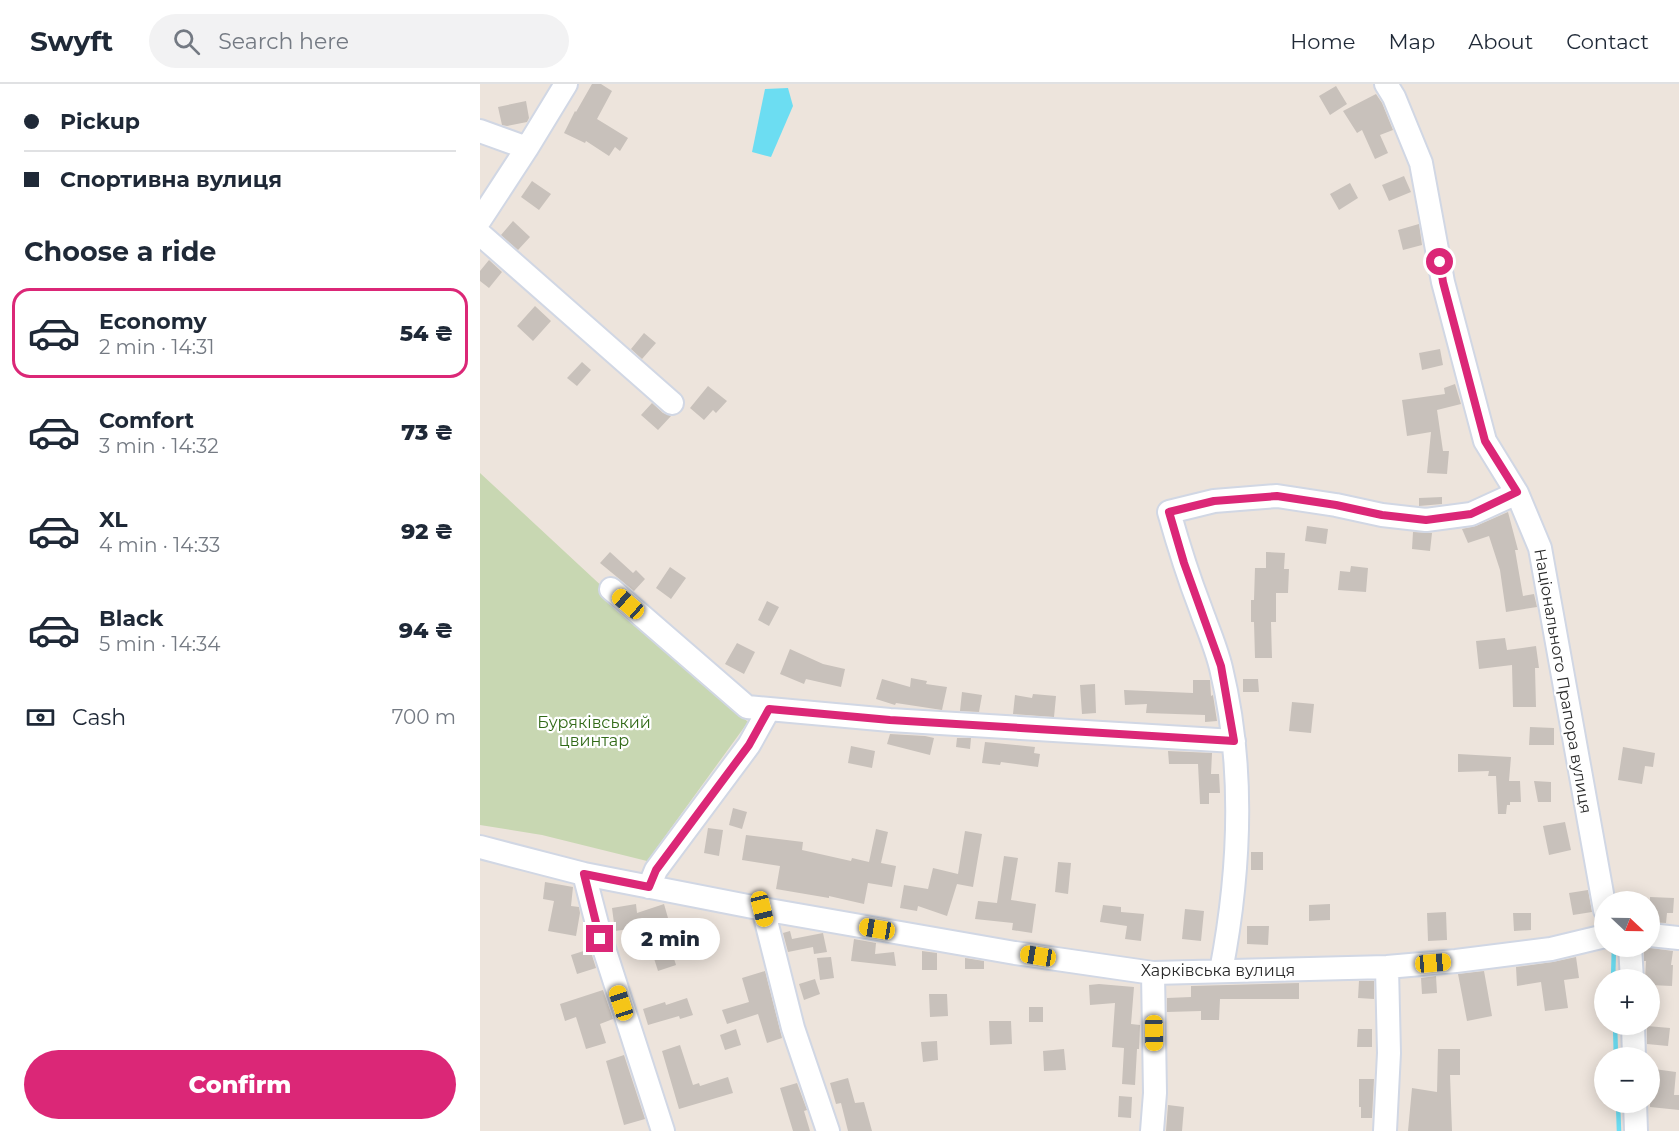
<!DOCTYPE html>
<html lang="en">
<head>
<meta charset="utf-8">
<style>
  :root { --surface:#fff; --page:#f2f2f3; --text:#1f2937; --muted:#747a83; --line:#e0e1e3; --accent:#db2777 }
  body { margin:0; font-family:Montserrat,sans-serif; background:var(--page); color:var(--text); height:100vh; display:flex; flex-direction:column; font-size:22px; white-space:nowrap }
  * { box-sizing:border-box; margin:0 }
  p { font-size:20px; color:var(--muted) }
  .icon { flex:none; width:33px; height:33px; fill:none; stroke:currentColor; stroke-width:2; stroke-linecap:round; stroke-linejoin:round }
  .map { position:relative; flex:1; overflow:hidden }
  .details { display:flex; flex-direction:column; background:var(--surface); width:480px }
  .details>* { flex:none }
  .top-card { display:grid; align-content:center; height:132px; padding:0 24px; background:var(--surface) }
  .needle { width:39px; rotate:112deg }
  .fabs { position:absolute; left:1114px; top:807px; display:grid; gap:12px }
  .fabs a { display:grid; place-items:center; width:66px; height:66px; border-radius:50%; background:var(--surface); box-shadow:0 3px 15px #0003; font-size:30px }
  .end { position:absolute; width:27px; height:27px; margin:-14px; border:8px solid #db2777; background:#fff; box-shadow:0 0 0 3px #fff }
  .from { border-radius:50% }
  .bubble { position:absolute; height:42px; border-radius:21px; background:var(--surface); box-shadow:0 3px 15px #0003; font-size:20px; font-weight:800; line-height:42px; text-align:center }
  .car { position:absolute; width:18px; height:36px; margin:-18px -9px; border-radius:8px; box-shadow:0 0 4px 2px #0007; background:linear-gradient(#f5c518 24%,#345 0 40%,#f5c518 0 76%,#345 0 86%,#f5c518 0) }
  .top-card b { display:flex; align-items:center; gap:21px; height:57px; font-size:22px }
  .top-card b+b { border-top:2px solid var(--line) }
  .top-card i { width:15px; height:15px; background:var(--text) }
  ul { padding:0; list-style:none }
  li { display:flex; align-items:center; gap:18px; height:90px; margin:0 12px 9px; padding:0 12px; border:3px solid transparent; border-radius:18px }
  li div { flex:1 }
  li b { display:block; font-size:22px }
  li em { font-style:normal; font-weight:800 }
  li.selected { border-color:var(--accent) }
  li>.icon { width:54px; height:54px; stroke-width:1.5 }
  h2 { padding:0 24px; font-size:27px; line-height:72px }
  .pay { display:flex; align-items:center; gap:15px; height:66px; padding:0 24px; font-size:22px }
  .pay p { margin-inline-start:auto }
  .cta { display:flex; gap:12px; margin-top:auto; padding:12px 24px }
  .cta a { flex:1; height:69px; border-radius:36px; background:var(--accent); color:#fff; font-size:24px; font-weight:800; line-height:69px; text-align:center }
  header { display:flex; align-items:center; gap:36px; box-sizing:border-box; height:84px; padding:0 30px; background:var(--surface); border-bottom:2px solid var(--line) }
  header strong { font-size:28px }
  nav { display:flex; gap:33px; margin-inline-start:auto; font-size:21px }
  .search { width:420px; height:54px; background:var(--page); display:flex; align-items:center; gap:15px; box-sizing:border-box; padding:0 21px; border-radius:33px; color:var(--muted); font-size:22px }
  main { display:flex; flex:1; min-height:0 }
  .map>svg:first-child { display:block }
</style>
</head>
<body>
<header>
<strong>Swyft</strong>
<div class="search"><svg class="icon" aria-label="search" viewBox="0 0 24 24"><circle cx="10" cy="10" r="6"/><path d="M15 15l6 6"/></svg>Search here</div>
<nav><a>Home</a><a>Map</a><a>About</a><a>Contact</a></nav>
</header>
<main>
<section class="details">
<div class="top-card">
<b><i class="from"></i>Pickup</b>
<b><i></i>Спортивна вулиця</b>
</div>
<h2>Choose a ride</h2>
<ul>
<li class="selected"><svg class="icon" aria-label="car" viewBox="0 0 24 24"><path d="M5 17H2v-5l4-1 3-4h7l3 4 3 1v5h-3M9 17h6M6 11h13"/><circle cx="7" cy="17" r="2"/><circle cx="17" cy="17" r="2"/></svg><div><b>Economy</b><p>2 min · 14:31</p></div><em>54 ₴</em></li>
<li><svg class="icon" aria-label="car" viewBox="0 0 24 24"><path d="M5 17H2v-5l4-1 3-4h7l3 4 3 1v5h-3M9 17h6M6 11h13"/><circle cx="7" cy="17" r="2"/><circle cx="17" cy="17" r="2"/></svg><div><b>Comfort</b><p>3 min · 14:32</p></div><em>73 ₴</em></li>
<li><svg class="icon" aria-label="car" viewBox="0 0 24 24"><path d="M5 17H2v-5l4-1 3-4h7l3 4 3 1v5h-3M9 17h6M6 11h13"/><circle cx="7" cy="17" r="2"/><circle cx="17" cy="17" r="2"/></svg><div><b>XL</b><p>4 min · 14:33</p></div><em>92 ₴</em></li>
<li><svg class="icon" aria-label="car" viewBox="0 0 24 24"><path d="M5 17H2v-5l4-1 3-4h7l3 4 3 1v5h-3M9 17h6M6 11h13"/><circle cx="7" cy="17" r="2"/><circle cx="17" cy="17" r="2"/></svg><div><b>Black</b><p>5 min · 14:34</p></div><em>94 ₴</em></li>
</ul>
<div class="pay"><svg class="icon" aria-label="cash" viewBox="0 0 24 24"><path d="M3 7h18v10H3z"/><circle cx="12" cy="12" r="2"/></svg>Cash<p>700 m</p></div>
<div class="cta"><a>Confirm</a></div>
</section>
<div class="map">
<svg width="1199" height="1047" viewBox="0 0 1199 1047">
  <rect width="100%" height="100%" fill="#ede4dc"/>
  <path fill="#c8d7b2" d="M 0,389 L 268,638 L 167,777 L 62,751 L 0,741 Z"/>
  <path fill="#6cddf2" d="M 308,4 L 313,22 L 291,73 L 272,68 L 285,5 Z"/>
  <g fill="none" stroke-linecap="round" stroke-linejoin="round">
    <path stroke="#6cddf2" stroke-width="4.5" d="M 1133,896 L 1134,862
      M 1135,940 L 1136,974
      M 1138,1018 L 1139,1047"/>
  </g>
  <path fill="#c8c1bb" d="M 112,0 L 121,0 L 132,7 L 117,35 L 148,54 L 140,67 L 135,63 L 129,72 L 106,57 L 105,59 L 84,49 L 95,27 L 96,28 Z
    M 856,2 L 867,20 L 850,31 L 839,12 Z
    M 896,10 L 902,19 L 913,46 L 900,51 L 908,69 L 895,75 L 882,46 L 877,49 L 863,27 Z
    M 46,17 L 49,34 L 47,38 L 27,42 L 22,41 L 18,23 Z
    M 924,92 L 931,108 L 909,117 L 902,101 Z
    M 52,97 L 71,110 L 59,126 L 41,113 Z
    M 870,99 L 878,114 L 859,126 L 850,110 Z
    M 33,137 L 50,153 L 38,166 L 21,151 Z
    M 939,140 L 942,161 L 923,166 L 918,146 Z
    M 9,176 L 22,188 L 9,204 L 0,197 L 0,187 Z
    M 55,222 L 71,237 L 53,257 L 37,242 Z
    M 164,249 L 176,259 L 162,275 L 151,265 Z
    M 960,265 L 963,281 L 942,286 L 939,269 Z
    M 102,278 L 111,286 L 97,302 L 87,294 Z
    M 975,300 L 981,320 L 957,326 L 963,367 L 969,367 L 967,390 L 947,389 L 951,348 L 927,352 L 922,316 L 965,310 L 964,304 Z
    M 228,302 L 247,317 L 236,329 L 233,326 L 224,336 L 210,324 Z
    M 172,319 L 183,329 L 191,332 L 178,346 L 161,331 Z
    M 962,413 L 962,420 L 939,422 L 939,414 Z
    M 1028,428 L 1038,466 L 1035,466 L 1043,512 L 1054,510 L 1057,523 L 1026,528 L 1020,486 L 1009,452 L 988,459 L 982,445 L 996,442 Z
    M 827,442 L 848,445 L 846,460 L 825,457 Z
    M 933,448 L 952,449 L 950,467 L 932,465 Z
    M 130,468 L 153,489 L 156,486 L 165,495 L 154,507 L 120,479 Z
    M 786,468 L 805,469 L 804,485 L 809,485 L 808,509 L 796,509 L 796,538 L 791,538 L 792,574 L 775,574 L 774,538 L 771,538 L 771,516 L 774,516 L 775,484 L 786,484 Z
    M 871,482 L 888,484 L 886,508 L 858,506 L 860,487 L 870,488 Z
    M 190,483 L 206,494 L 191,515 L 176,504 Z
    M 287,517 L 299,523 L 289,542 L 278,536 Z
    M 1025,554 L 1027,566 L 1056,562 L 1059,584 L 1055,584 L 1056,623 L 1033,623 L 1032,581 L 999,585 L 996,557 Z
    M 257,559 L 275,568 L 264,590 L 245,580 Z
    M 310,565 L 343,580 L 365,585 L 361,603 L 326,595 L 324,600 L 300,590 Z
    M 431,594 L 447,597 L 446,600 L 467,603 L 462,626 L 416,619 L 415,621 L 396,615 L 402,595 L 430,603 Z
    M 763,595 L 778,595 L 779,608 L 763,608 Z
    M 713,596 L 730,596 L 731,612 L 733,611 L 737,637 L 725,638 L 725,631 L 666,629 L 667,620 L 645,621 L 644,606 L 713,609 Z
    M 615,600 L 616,629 L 602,630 L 600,601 Z
    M 482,608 L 502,611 L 499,628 L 480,627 Z
    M 553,610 L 576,612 L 574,633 L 533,630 L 535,611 L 552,614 Z
    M 812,618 L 834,620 L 831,649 L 809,647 Z
    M 1050,643 L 1074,644 L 1074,661 L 1049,661 Z
    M 410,650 L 445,652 L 454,654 L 450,671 L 407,660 Z
    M 477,654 L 491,654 L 490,665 L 476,663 Z
    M 505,658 L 555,663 L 554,669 L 560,670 L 558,683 L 521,678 L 520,681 L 502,679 Z
    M 371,662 L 395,667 L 392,684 L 368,679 Z
    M 1143,663 L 1175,669 L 1173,683 L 1165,682 L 1162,700 L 1138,696 Z
    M 688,667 L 732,669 L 731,690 L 739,690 L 740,709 L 729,709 L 729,720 L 720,720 L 718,680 L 689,680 Z
    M 978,670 L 1031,673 L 1029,697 L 1040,697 L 1041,718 L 1030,718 L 1030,721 L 1027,721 L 1026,730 L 1018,730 L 1016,692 L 1008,692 L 1009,687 L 978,688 Z
    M 1054,697 L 1071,698 L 1071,718 L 1058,718 Z
    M 253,724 L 267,728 L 262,745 L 249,741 Z
    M 1085,738 L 1091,766 L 1069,771 L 1063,742 Z
    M 228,744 L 243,746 L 239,772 L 224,769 Z
    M 396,745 L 408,748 L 401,779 L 416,782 L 412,803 L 388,799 L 384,820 L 349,812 L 349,814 L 296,805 L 300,782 L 262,776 L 266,751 L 323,758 L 322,766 L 371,777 L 372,774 L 389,778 Z
    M 485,747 L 502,750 L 493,803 L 477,800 L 467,832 L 438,822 L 437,827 L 420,824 L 424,801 L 448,805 L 453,784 L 478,790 Z
    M 771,768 L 783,768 L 783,786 L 771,786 Z
    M 524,772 L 538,774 L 531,816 L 556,820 L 552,849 L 532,846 L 533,839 L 495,835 L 498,817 L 517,819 Z
    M 578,778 L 591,779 L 588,810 L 575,808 Z
    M 65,798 L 93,803 L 91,822 L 99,823 L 100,829 L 96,852 L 68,847 L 74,817 L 63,815 Z
    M 1108,806 L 1112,828 L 1093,831 L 1089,809 Z
    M 1170,813 L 1194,814 L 1193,829 L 1187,829 L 1186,839 L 1170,838 Z
    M 156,820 L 157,829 L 184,820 L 190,841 L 184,843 L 196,881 L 178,887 L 164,843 L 135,847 L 132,824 Z
    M 850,820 L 850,836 L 829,837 L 829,821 Z
    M 623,821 L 641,823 L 641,828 L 664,830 L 661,857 L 645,855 L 647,842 L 620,838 Z
    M 705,825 L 724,827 L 721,857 L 702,855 Z
    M 966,828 L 967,856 L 948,857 L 947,829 Z
    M 1033,829 L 1051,829 L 1051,846 L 1034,847 Z
    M 767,842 L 789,842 L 788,861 L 767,860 Z
    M 310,847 L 312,855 L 343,849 L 347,868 L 334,870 L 333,863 L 308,868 L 303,849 Z
    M 374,855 L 396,859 L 395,870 L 414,868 L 416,882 L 371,877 Z
    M 1164,863 L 1193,867 L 1191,881 L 1193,881 L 1192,902 L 1170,901 L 1170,896 L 1165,896 L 1166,877 L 1164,877 Z
    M 110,865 L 116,884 L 97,890 L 91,871 Z
    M 442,867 L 457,869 L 457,886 L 442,886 Z
    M 351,873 L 354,894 L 340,896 L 337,874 Z
    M 1096,873 L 1099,894 L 1084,896 L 1088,924 L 1065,927 L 1061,898 L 1037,902 L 1036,883 L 1073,878 Z
    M 485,874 L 504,877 L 504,885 L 485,885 Z
    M 285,887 L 302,954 L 287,959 L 278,930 L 247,940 L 242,926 L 269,918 L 262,894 Z
    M 1004,887 L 1012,932 L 987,937 L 978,890 Z
    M 956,892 L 957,909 L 942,910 L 941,894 Z
    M 335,895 L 340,910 L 324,916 L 319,900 Z
    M 879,897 L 894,897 L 894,915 L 878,914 Z
    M 819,899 L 819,915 L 740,915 L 739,936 L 721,936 L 721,927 L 687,928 L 687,914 L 711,913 L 711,902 Z
    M 619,900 L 654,903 L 651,940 L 660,941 L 659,965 L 657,965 L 655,1001 L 642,1000 L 644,964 L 632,963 L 635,919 L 610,921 L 609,901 Z
    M 123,906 L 133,935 L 120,940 L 126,959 L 106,965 L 96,933 L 85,937 L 80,920 Z
    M 449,910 L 467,910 L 468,932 L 450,933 Z
    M 207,914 L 213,931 L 200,935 L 199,932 L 168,941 L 163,925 L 185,918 L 186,921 Z
    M 549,923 L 563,923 L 563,938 L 549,938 Z
    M 509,937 L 531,937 L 532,960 L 510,961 Z
    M 1167,942 L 1190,944 L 1188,962 L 1167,960 Z
    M 256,945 L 261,961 L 245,966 L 240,951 Z
    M 878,945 L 892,945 L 892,963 L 877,963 Z
    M 457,957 L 458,976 L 443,978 L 441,958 Z
    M 200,961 L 213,1001 L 219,999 L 220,1002 L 248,993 L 253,1009 L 199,1025 L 182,967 Z
    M 584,965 L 586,986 L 564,987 L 563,967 Z
    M 958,965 L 980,965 L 980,991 L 970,991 L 972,1047 L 928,1047 L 932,1004 L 957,1008 Z
    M 144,971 L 165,1035 L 144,1041 L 126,977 Z
    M 1174,985 L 1196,988 L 1194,1011 L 1199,1011 L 1199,1026 L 1170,1023 L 1170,1008 L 1172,1008 Z
    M 368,994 L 375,1019 L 384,1018 L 392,1047 L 368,1047 L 361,1019 L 356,1020 L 350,999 Z
    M 879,995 L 894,995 L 892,1034 L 881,1034 L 881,1023 L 879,1023 Z
    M 317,999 L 327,1026 L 324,1027 L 330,1047 L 313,1047 L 300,1004 Z
    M 639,1012 L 652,1013 L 651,1034 L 638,1033 Z
    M 688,1021 L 704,1023 L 702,1047 L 686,1047 Z"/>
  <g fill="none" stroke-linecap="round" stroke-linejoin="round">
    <defs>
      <path id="minor" d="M 906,0 L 914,13 L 941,79 L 963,198 L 1005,357 L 1037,409 L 1060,464 L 1125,826
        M 0,47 L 47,64
        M 0,136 L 47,64 L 86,0
        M 0,150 L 192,319
        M 131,505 L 267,623 L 410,636 L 754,657
        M 0,763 L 104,790 L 283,825 L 535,869 L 673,889 L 907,883 L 976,877 L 1071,865 L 1125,852
        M 104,790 L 121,855 L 183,1047
        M 169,803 L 176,786 L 269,661 L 289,625
        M 283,825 L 313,944 L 348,1047
        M 1170,851 L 1199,854
        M 1150,862 L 1152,896
        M 741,887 C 760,788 765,683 741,584 C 736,563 727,543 720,523 C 708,492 698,460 689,428 L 734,417 L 797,412 L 856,421 L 902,431 L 946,436 L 991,430 L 1037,409
        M 1153,940 L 1154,974
        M 1155,1018 L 1156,1047
        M 672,1047 L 675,1009 L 673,889
        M 905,1047 L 909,969 L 907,883"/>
    </defs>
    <use href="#minor" stroke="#d1d7e4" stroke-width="26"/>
    <use href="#minor" stroke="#fff" stroke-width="22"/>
  </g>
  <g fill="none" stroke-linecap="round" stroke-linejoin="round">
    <path stroke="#db2777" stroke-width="8" d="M 120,855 L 104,790 L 169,803 L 176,786 L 269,661 L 289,625 L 410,636 L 754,657 L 741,582 L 704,479 L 689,428 L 734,417 L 797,412 L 856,421 L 902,431 L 946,436 L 991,430 L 1037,408 L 1005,357 L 963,198 L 960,178"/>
  </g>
  <g text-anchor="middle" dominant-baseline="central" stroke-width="4.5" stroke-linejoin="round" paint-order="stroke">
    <g font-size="16" fill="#2a2a2a" stroke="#fff">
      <text transform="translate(1083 597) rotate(80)">Національного Прапора вулиця</text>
      <text x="738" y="886">Харківська вулиця</text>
    </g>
    <g font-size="16" fill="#326a18" stroke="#fff">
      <text x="114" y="638">Буряківський<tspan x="114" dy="18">цвинтар</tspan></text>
    </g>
  </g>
</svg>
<div class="fabs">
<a><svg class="needle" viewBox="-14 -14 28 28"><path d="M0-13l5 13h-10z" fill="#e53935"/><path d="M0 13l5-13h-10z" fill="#747a83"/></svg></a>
<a>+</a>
<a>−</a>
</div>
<i class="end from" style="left:960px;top:178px"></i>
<i class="end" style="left:120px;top:855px"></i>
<div class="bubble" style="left:141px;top:834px;width:99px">2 min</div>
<i class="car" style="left:148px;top:520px;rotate:311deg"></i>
<i class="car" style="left:282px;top:825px;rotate:166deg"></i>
<i class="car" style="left:397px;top:845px;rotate:280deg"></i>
<i class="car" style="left:558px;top:872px;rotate:279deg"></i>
<i class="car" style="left:953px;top:879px;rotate:85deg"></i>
<i class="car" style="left:141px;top:919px;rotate:342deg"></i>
<i class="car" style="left:674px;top:949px;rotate:179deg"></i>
</div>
</main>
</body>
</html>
